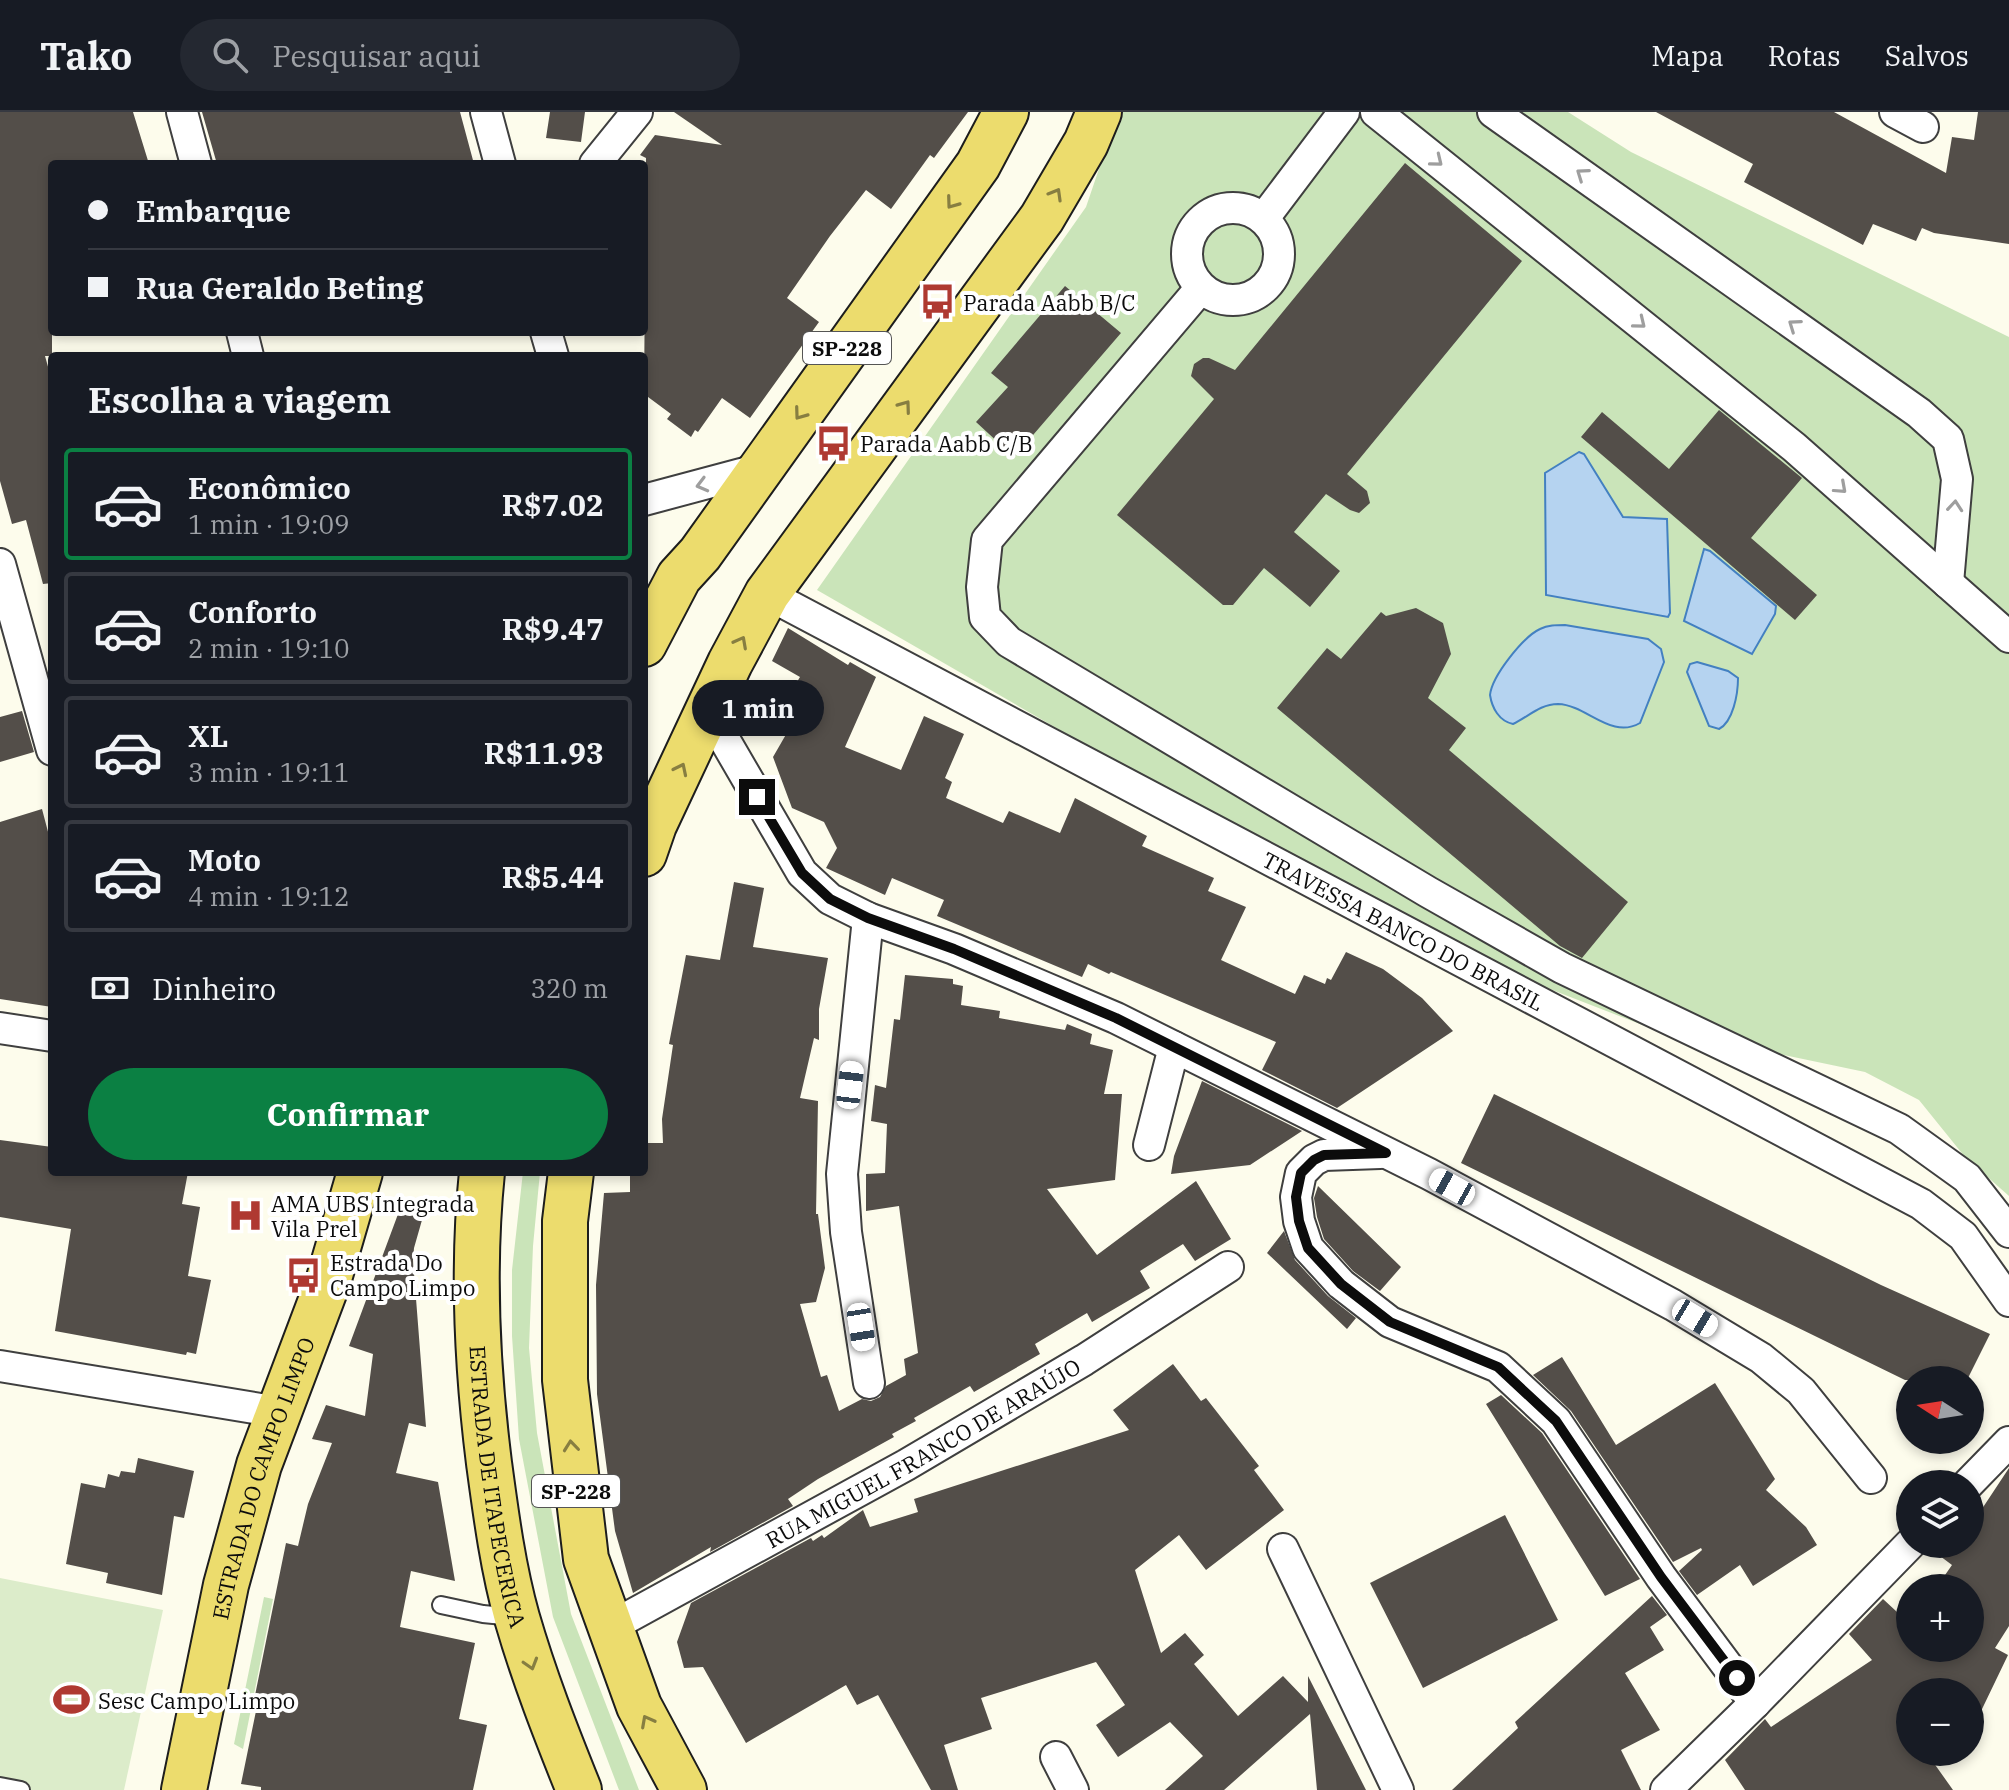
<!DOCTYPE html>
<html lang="pt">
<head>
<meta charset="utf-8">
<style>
  :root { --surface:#171b24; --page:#242831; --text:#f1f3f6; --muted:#9ea1a6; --line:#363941; --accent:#0b8043 }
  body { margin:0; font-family:"IBM Plex Serif",serif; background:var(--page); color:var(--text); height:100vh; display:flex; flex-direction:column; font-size:30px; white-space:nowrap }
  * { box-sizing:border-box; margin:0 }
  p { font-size:26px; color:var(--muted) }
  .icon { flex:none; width:44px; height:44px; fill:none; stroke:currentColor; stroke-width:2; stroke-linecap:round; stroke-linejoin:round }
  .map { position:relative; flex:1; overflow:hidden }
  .drawer { position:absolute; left:48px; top:240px; width:600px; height:824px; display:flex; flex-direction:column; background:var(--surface); border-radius:8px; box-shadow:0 4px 12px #0003 }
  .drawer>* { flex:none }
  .top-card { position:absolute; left:48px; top:48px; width:600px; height:176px; border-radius:8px; box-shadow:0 4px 12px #0003; display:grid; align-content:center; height:176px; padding:0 40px; background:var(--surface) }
  .needle { width:52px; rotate:282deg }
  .fabs { position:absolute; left:1896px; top:1254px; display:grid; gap:16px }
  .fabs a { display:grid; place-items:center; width:88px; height:88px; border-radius:50%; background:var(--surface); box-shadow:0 4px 12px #0003; font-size:40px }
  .end { position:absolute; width:36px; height:36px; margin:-18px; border:10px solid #0c0c0c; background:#fff; box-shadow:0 0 0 4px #fff }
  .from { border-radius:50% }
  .bubble { position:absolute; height:56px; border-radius:28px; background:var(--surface); box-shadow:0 4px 12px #0003; font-size:26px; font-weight:700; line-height:56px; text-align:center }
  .car { position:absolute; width:24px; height:48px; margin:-24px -12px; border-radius:10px; box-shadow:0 0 6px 2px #0007; background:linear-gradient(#fff 24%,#345 0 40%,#fff 0 76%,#345 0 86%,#fff 0) }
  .top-card b { display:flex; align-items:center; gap:28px; height:76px; font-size:30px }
  .top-card b+b { border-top:2px solid var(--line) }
  .top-card i { width:20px; height:20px; background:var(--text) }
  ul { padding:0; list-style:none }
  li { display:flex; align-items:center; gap:24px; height:112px; margin:0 16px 12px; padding:0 24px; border:4px solid var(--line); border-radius:8px }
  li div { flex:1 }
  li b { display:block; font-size:30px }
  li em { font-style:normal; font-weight:700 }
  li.on { border-color:var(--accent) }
  li>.icon { width:72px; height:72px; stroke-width:1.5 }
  h2 { padding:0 40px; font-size:36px; line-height:96px }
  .pay { display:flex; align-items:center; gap:20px; height:88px; padding:0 40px; font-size:30px }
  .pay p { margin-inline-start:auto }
  .primary-button { display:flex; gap:16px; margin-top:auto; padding:16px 40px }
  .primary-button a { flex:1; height:92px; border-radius:48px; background:var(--accent); color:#fff; font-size:32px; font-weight:700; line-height:92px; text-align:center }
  header { display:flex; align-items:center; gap:48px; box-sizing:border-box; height:112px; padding:0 40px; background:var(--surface); border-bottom:2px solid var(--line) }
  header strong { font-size:38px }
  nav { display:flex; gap:44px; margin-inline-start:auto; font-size:28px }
  .search { width:560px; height:72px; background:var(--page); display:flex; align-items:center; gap:20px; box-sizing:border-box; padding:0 28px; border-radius:44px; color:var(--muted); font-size:30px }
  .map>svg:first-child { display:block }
</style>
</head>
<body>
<header>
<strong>Tako</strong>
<div class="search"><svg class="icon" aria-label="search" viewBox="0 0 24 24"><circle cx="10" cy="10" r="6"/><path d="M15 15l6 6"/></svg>Pesquisar aqui</div>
<nav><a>Mapa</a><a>Rotas</a><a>Salvos</a></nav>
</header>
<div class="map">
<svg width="2009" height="1678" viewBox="0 0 2009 1678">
  <rect width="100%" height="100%" fill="#fdfcec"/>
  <path fill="#cae4b9" d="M 1123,0 L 1568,0 L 1631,40 L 2009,225 L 2009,1084 L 1965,1045 L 1919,988 L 1865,960 L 1645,914 L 1444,836 L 1310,762 L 817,478 L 1086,95 L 1101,51 Z
    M 523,1060 L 540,1060 L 533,1134 L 529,1236 L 537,1321 L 571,1502 L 639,1678 L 619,1678 L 553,1505 L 519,1327 L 512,1224 L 512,1158 Z
    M 264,1485 L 273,1487 L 243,1637 L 234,1632 Z"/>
  <path fill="#dcecca" d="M 0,1466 L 163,1498 L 124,1678 L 0,1678 Z"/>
  <path fill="#b5d3f0" stroke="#4380c1" stroke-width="2" d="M 1579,340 L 1584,342 L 1623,405 L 1667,407 L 1670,501 L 1668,505 L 1546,483 L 1545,361 Z
    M 1704,437 L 1710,439 L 1776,494 L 1775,502 L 1752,542 L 1684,509 Z
    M 1565,513 L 1648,527 L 1661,537 L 1664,550 L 1640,611 C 1611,628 1587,593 1558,592 C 1540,592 1528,605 1513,612 C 1499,609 1492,596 1490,583 C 1492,564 1523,525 1540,517 C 1548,513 1556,513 1565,513 Z
    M 1697,550 L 1728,559 L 1738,566 C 1738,582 1733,610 1719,617 L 1709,614 L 1687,560 L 1690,552 Z"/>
  <path fill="#534e49" d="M 0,0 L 133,0 L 149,52 L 52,52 L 52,244 L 45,244 L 52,269 L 52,471 L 43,472 L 26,408 L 12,412 L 0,369 Z
    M 202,0 L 460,0 L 474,52 L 217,52 Z
    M 550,0 L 585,0 L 581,30 L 546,26 Z
    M 674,0 L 968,0 L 934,46 L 930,43 L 891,97 L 866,78 L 830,124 L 787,186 L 819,210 L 750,306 L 722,286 L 698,320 L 695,318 L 691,325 L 667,307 L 671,302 L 644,282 L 646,46 L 640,43 L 655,23 L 722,33 Z
    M 1656,0 L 1834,0 L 1946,61 L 1952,25 L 1974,28 L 1978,0 L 2009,0 L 2009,132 L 1934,121 L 1922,116 L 1916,129 L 1873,112 L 1863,133 L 1744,70 L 1753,52 Z
    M 1405,51 L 1522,149 L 1347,362 L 1367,379 L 1370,391 L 1359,401 L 1350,398 L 1326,382 L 1294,420 L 1340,459 L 1310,495 L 1264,456 L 1233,493 L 1223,493 L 1117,403 L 1214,287 L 1191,264 L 1194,252 L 1203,246 L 1209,246 L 1235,258 Z
    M 1065,174 L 1121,221 L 1014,345 L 976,310 L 1008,275 L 991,261 Z
    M 1719,298 L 1802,366 L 1751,426 L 1817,483 L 1795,508 L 1581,325 L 1602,300 L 1669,357 Z
    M 1416,496 L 1443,511 L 1451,542 L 1428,586 L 1466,616 L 1449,638 L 1628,790 L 1582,846 L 1560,834 L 1277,596 L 1327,536 L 1341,547 L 1381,500 L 1386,504 Z
    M 788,516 L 848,553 L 850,550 L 876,565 L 845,635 L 901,658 L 924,604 L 964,622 L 945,666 L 952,670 L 946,686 L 1003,711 L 1009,699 L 1060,721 L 1075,686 L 1147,724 L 1142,734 L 1214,766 L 1208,779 L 1246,795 L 1221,848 L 1295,882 L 1304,863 L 1325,872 L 1327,866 L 1331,868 L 1346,840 L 1383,857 L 1422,886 L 1453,919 L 1337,996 L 1262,958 L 1276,930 L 1111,860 L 1109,862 L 1088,852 L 1082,865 L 937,804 L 944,788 L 892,766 L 885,783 L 826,756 L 837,736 L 824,710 L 792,696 L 773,645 L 788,619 L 773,610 L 800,565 L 772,549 Z
    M 22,599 L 34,640 L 0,650 L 0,605 Z
    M 42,697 L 52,735 L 52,895 L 0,887 L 0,710 Z
    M 734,770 L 764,776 L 753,835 L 828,846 L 819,897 L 819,928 L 814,926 L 800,986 L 818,989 L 816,1102 L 818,1102 L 825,1156 L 816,1190 L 800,1192 L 821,1265 L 827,1263 L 839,1299 L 862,1287 L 871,1289 L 880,1285 L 886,1274 L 906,1263 L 904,1247 L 918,1241 L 899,1094 L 866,1099 L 866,1062 L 885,1061 L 887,1012 L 871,1009 L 875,973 L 886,976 L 894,907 L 900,908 L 905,863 L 953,867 L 953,872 L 963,874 L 961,893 L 1000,899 L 999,906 L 1065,918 L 1067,912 L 1092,922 L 1090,932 L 1113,938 L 1104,982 L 1122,982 L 1115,1068 L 1047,1077 L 1097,1143 L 1196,1069 L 1231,1127 L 1195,1149 L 1183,1132 L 1140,1159 L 1150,1176 L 1092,1210 L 1087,1201 L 1035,1232 L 1040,1242 L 974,1280 L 970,1274 L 914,1306 L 916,1309 L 892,1322 L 894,1325 L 818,1367 L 788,1387 L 793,1394 L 710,1440 L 711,1435 L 633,1481 L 615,1419 L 597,1282 L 596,1173 L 604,1081 L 630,1080 L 630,1060 L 644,1060 L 644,1031 L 663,1031 L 662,1007 L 673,933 L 669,932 L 686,843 L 720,848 Z
    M 1202,969 L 1302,1019 L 1250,1053 L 1171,1062 L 1174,1044 Z
    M 1494,982 L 1881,1173 L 1990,1222 L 1967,1268 L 1905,1268 L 1461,1051 Z
    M 0,1028 L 52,1035 L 52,1060 L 188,1060 L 182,1092 L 200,1095 L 188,1164 L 211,1168 L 196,1242 L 187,1240 L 186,1243 L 55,1219 L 71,1117 L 0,1105 Z
    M 1318,1074 L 1401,1155 L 1380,1179 L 1353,1159 L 1324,1127 L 1317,1105 L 1314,1086 Z
    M 404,1086 L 426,1094 L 414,1136 L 413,1148 L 426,1315 L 409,1311 L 396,1361 L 438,1370 L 455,1469 L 411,1459 L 400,1515 L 475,1531 L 459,1607 L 487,1613 L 473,1678 L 261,1678 L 261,1675 L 241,1672 L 256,1599 L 252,1598 L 286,1431 L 298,1434 L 308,1392 L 332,1331 L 312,1327 L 326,1293 L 365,1304 L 373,1242 L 349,1234 Z
    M 1284,1119 L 1295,1148 L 1328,1184 L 1356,1206 L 1347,1217 L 1267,1141 Z
    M 1562,1245 L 1616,1333 L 1715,1271 L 1775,1367 L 1766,1378 L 1806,1415 L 1817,1433 L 1753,1474 L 1740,1453 L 1697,1483 L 1679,1459 L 1702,1438 L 1701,1436 L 1673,1450 L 1571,1299 L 1533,1263 Z
    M 1173,1252 L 1201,1289 L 1206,1286 L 1259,1354 L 1254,1358 L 1284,1398 L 1206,1458 L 1179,1423 L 1135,1458 L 1161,1541 L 1185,1521 L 1204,1543 L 1194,1552 L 1238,1604 L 1283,1564 L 1308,1590 L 1308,1564 L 1366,1678 L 1317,1678 L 1310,1602 L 1224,1678 L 1165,1678 L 1203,1644 L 1170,1610 L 1118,1645 L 1096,1613 L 1125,1593 L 1096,1550 L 981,1586 L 992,1617 L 944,1633 L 958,1678 L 931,1678 L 878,1583 L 857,1593 L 846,1573 L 746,1631 L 703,1555 L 684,1556 L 677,1530 L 691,1491 L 811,1426 L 813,1429 L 822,1423 L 824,1426 L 863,1398 L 870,1415 L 918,1400 L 914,1387 L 1129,1318 L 1113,1298 Z
    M 1501,1283 L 1542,1321 L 1640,1467 L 1605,1484 L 1486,1292 Z
    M 138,1346 L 194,1359 L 184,1406 L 174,1404 L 162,1483 L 106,1471 L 108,1461 L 66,1452 L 81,1371 L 105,1376 L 108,1362 L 119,1365 L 121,1359 L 135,1361 Z
    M 2009,1356 L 2009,1514 L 1995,1536 L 2008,1543 L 1970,1622 L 1970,1580 L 1910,1580 L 1910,1640 L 1926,1640 L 1953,1678 L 1745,1678 L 1725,1648 L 1765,1607 L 1771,1615 L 1872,1548 L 1849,1522 L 1883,1487 L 1910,1512 L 1910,1536 L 1970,1536 L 1970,1476 L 1936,1476 L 1952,1453 L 1928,1435 L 1928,1432 L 1970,1432 L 1970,1415 Z
    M 1505,1403 L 1558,1508 L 1423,1576 L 1370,1471 Z
    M 1652,1484 L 1667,1503 L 1650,1515 L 1664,1538 L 1625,1561 L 1660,1618 L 1621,1638 L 1641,1678 L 1452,1678 L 1518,1616 L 1515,1610 Z"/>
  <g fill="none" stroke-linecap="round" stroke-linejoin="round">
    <defs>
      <path id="lane" d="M 441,1493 L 483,1502 L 514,1505
        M 0,1674 L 21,1678"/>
      <g id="street">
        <path d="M 182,0 L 196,52"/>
        <path d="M 486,0 L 500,52"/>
        <path d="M 1376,0 L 1794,335 L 2009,525"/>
        <path d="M 1493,0 L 1919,301 L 1948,327 L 1957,367 L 1948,471"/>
        <path d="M 1895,0 L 1923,15"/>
        <path d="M 595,52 L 637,0"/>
        <circle cx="1233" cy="142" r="46"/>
        <path d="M 1264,106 L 1344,0"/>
        <path d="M 1200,177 L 987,428 L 982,475 L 985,505 L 1009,530 L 1428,780 L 1562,856 L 1899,1017 L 1967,1066 L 2009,1120"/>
        <path d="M 242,220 L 248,244"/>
        <path d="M 546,220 L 553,244"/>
        <path d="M 644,388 L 760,357"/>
        <path d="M 0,452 L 52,638"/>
        <path id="s1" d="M 767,482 L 1921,1092 L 1963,1124 L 2009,1189"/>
        <path d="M 709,601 L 802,761 L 830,787 L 868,806 L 954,837 L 1116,906 L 1429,1062 L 1673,1193 L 1761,1246 L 1801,1279 L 1871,1366"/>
        <path d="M 868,806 L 842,1062 L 846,1120 L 869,1271"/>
        <path d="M 0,916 L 52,924"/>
        <path d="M 1149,1033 L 1174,935"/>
        <path d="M 1380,1041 L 1324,1043 L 1314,1048 L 1301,1061 L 1296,1085 L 1299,1109 L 1308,1136 L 1341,1172 L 1390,1210 L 1498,1255 L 1556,1309 L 1661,1465 L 1755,1591"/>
        <path d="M 0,1254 L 279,1300"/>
        <path d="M 1968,1372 L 2009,1330"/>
        <path d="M 1283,1437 L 1398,1678"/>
        <path id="s2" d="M 610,1515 L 906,1353 L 1084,1248 L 1228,1155"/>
        <path d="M 1056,1645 L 1073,1678"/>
        <path d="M 1666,1678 L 1755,1591 L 1910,1432"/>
      </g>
      <g id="primary">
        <path d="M 644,532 L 679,465 L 700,442 L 978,53 L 1006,0"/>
        <path d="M 644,742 L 654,713 L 730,551 L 767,482 L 1042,106 L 1086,31 L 1099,0"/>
        <path id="s3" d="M 482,1060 C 472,1157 477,1255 489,1351 C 496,1403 503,1456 517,1506 C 534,1565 556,1621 579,1678"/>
        <path d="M 571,1060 L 565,1109 L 565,1268 L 586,1447 L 639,1594 L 684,1678"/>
        <path id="s4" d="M 184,1678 L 226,1473 L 259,1353 L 328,1170 L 360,1060"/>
      </g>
    </defs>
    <use href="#lane" stroke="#3f3f3f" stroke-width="20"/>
    <use href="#street" stroke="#3f3f3f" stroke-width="34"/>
    <use href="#primary" stroke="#1d1d1d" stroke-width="48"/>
    <use href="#lane" stroke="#fff" stroke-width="16"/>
    <use href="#street" stroke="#fff" stroke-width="30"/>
    <use href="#primary" stroke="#ecdc6d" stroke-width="44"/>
  </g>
  <defs><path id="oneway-chevron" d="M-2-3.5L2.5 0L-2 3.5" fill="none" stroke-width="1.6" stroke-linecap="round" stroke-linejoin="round" transform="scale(2)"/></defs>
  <g stroke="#9e9e9e">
    <use href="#oneway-chevron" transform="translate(1437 49) rotate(39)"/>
    <use href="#oneway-chevron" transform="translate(1582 62) rotate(-145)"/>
    <use href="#oneway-chevron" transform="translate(1640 211) rotate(39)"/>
    <use href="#oneway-chevron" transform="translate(1794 213) rotate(-145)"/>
    <use href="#oneway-chevron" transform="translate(702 373) rotate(165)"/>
    <use href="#oneway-chevron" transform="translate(1841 376) rotate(42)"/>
    <use href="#oneway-chevron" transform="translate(1955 394) rotate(-85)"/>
  </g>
  <g stroke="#877e41">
    <use href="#oneway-chevron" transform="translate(1056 82) rotate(-60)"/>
    <use href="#oneway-chevron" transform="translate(952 91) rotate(126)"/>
    <use href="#oneway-chevron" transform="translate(905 294) rotate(-54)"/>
    <use href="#oneway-chevron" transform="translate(800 302) rotate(126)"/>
    <use href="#oneway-chevron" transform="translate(741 530) rotate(-62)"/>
    <use href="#oneway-chevron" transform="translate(681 657) rotate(-64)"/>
    <use href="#oneway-chevron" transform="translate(571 1334) rotate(-96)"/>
    <use href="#oneway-chevron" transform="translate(531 1552) rotate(73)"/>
    <use href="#oneway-chevron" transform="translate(647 1609) rotate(-118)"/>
  </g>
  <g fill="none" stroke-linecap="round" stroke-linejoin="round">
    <path stroke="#0c0c0c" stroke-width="10" d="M 757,685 L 802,761 L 830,787 L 868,806 L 954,837 L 1116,906 L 1386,1041 L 1324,1043 L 1314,1048 L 1301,1061 L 1296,1085 L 1299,1109 L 1308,1136 L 1341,1172 L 1390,1210 L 1498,1255 L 1556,1309 L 1661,1465 L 1737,1566"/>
  </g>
  <defs>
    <symbol id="bus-bare" viewBox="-9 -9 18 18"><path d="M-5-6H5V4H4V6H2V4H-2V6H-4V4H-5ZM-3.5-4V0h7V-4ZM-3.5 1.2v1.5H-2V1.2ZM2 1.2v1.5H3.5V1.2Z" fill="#af3931" stroke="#fff" stroke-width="2.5" paint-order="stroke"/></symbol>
    <symbol id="hospital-bare" viewBox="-9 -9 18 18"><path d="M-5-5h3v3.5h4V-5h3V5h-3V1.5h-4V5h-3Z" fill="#af3931" stroke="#fff" stroke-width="2.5" paint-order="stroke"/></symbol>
    <symbol id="stadium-bare" viewBox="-9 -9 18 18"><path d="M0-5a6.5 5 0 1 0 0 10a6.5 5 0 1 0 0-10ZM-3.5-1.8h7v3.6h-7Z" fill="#af3931" stroke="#fff" stroke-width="2.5" paint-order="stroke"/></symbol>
  </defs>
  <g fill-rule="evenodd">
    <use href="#bus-bare" x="912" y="164" width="51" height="51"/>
    <use href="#bus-bare" x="808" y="306" width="51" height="51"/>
    <use href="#hospital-bare" x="220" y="1078" width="51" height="51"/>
    <use href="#bus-bare" x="278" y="1138" width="51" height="51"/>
    <use href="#stadium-bare" x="46" y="1562" width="51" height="51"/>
  </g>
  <g text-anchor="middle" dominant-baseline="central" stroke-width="8" stroke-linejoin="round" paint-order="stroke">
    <g fill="#fff" stroke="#555" stroke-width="2">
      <rect x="803" y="220" width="88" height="32" rx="6"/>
      <rect x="532" y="1363" width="88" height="32" rx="6"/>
    </g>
    <g font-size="20" font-weight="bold" fill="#0c0c0c">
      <text x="847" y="236">SP-228</text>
      <text x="576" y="1379">SP-228</text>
    </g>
    <g font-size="22" fill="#0c0c0c" stroke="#fff" text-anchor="start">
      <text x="963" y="190">Parada Aabb B/C</text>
      <text x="860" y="331">Parada Aabb C/B</text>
      <text x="271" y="1091">AMA UBS Integrada<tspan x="271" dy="25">Vila Prel</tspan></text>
      <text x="330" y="1150">Estrada Do<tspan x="330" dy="25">Campo Limpo</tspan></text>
      <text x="98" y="1588">Sesc Campo Limpo</text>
    </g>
    <g font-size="22" fill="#0c0c0c" stroke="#fff">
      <text stroke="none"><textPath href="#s1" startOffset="720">TRAVESSA BANCO DO BRASIL</textPath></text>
      <text stroke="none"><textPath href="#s2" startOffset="358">RUA MIGUEL FRANCO DE ARAÚJO</textPath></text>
      <text stroke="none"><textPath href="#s4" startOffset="322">ESTRADA DO CAMPO LIMPO</textPath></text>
      <text stroke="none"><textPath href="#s3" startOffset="316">ESTRADA DE ITAPECERICA</textPath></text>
    </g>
  </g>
</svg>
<div class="fabs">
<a><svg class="needle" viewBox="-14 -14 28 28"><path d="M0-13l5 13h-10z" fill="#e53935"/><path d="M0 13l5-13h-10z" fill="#9ea1a6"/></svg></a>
<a><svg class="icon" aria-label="layers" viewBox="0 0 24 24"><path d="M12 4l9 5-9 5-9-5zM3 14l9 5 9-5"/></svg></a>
<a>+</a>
<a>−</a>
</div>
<i class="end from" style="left:1737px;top:1566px"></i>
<i class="end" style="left:757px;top:685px"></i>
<div class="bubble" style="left:692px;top:568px;width:132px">1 min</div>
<i class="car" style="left:850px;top:973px;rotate:7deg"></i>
<i class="car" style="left:1452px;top:1075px;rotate:299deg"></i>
<i class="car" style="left:1695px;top:1206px;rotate:121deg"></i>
<i class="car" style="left:861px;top:1215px;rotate:171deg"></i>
<div class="top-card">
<b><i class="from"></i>Embarque</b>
<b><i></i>Rua Geraldo Beting</b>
</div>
<section class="drawer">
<h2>Escolha a viagem</h2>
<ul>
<li class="on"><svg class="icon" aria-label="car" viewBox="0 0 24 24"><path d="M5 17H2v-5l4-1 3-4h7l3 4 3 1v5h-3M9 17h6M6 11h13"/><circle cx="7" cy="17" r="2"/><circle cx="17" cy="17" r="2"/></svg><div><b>Econômico</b><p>1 min · 19:09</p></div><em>R$7.02</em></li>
<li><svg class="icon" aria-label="car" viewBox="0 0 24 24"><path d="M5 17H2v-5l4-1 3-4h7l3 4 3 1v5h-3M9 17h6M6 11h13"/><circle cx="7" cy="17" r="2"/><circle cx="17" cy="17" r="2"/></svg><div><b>Conforto</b><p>2 min · 19:10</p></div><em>R$9.47</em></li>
<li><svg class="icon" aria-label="car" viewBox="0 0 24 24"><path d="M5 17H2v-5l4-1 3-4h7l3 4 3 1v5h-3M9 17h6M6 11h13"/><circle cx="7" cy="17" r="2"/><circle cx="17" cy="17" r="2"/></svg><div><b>XL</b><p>3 min · 19:11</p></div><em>R$11.93</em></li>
<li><svg class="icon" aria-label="car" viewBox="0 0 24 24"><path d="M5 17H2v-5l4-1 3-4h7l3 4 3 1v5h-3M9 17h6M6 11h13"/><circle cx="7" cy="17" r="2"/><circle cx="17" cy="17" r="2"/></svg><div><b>Moto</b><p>4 min · 19:12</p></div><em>R$5.44</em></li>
</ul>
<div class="pay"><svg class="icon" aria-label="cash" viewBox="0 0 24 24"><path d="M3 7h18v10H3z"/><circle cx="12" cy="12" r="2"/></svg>Dinheiro<p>320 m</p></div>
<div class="primary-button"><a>Confirmar</a></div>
</section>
</div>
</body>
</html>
